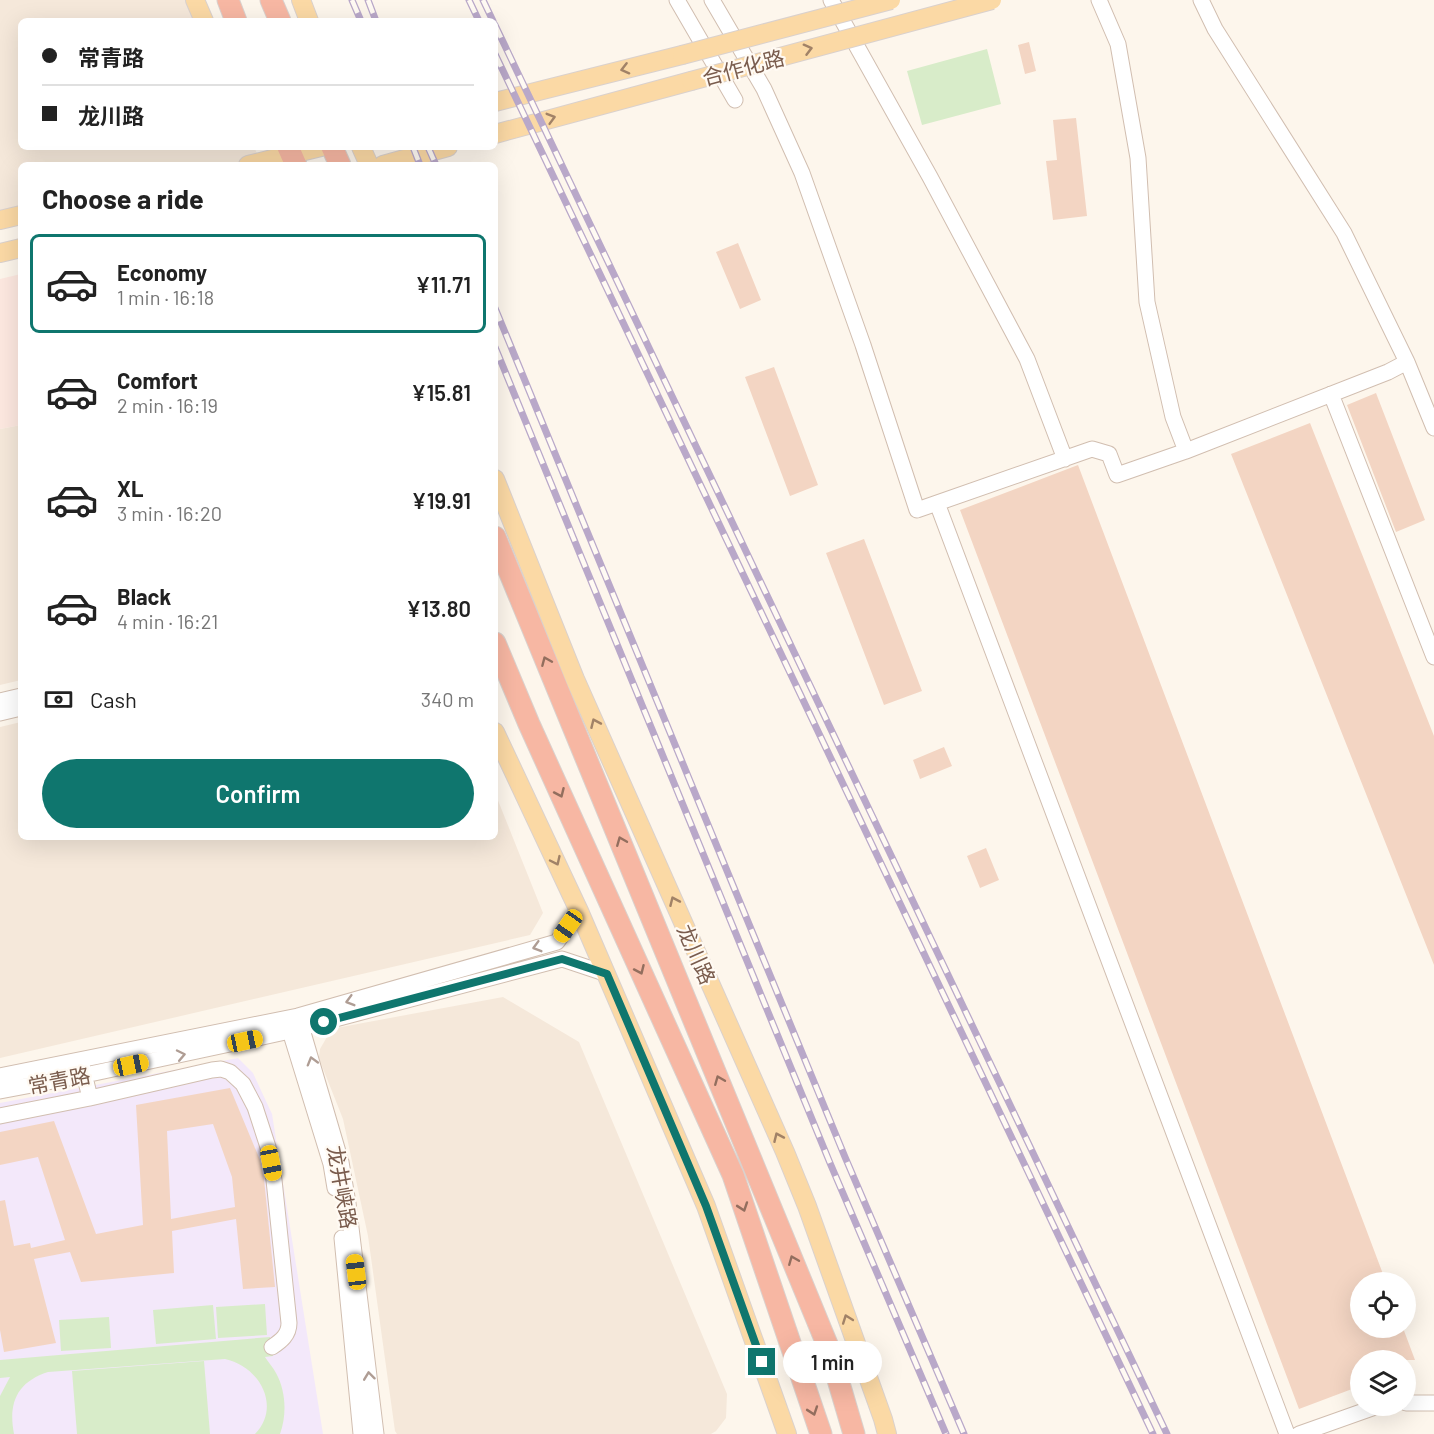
<!DOCTYPE html>
<html lang="en">
<head>
<meta charset="utf-8">
<style>
  :root { --surface:#fff; --page:#f6f6f6; --text:#222; --muted:#767676; --line:#e0e0e0; --accent:#0f766e }
  body { margin:0; font-family:Barlow,"Noto Sans SC",sans-serif; background:var(--page); color:var(--text); height:100vh; display:flex; flex-direction:column; font-size:22px; white-space:nowrap }
  * { box-sizing:border-box; margin:0 }
  p { font-size:20px; color:var(--muted) }
  .icon { flex:none; width:33px; height:33px; fill:none; stroke:currentColor; stroke-width:2; stroke-linecap:round; stroke-linejoin:round }
  .map { position:relative; flex:1; overflow:hidden }
  .panel { position:absolute; left:18px; top:162px; width:480px; height:678px; display:flex; flex-direction:column; background:var(--surface); border-radius:9px; box-shadow:0 6px 24px #0002 }
  .panel>* { flex:none }
  .banner { position:absolute; left:18px; top:18px; width:480px; height:132px; border-radius:9px; box-shadow:0 6px 24px #0002; display:grid; align-content:center; height:132px; padding:0 24px; background:var(--surface) }
  .buttons { position:absolute; left:1350px; top:1272px; display:grid; gap:12px }
  .buttons a { display:grid; place-items:center; width:66px; height:66px; border-radius:50%; background:var(--surface); box-shadow:0 6px 24px #0002; font-size:30px }
  .end { position:absolute; width:27px; height:27px; margin:-14px; border:8px solid #0f766e; background:#fff; box-shadow:0 0 0 3px #fff }
  .from { border-radius:50% }
  .bubble { position:absolute; height:42px; border-radius:21px; background:var(--surface); box-shadow:0 6px 24px #0002; font-size:20px; font-weight:600; line-height:42px; text-align:center }
  .car { position:absolute; width:18px; height:36px; margin:-18px -9px; border-radius:8px; box-shadow:0 0 4px 2px #0007; background:linear-gradient(#f5c518 24%,#345 0 40%,#f5c518 0 76%,#345 0 86%,#f5c518 0) }
  .banner b { display:flex; align-items:center; gap:21px; height:57px; font-size:22px }
  .banner b+b { border-top:2px solid var(--line) }
  .banner i { width:15px; height:15px; background:var(--text) }
  ul { padding:0; list-style:none }
  li { display:flex; align-items:center; gap:18px; height:99px; margin:0 12px 9px; padding:0 12px; border:3px solid transparent; border-radius:9px }
  li div { flex:1 }
  li b { display:block; font-size:22px }
  li em { font-style:normal; font-weight:600 }
  li.current { border-color:var(--accent) }
  li>.icon { width:54px; height:54px; stroke-width:1.5 }
  h2 { padding:0 24px; font-size:27px; line-height:72px }
  .pay { display:flex; align-items:center; gap:15px; height:66px; padding:0 24px; font-size:22px }
  .pay p { margin-inline-start:auto }
  .button { display:flex; gap:12px; margin-top:auto; padding:12px 24px }
  .button a { flex:1; height:69px; border-radius:36px; background:var(--accent); color:#fff; font-size:24px; font-weight:600; line-height:69px; text-align:center }
  .map>svg:first-child { display:block }
</style>
</head>
<body>
<div class="map">
<svg width="1434" height="1434" viewBox="0 0 1434 1434">
  <rect width="100%" height="100%" fill="#fdf6ec"/>
  <path fill="#f5e8da" d="M 0,0 L 195,0 L 204,21 L 21,21 L 21,147 L 254,147 L 261,162 L 248,165 L 21,165 L 21,215 L 0,220 Z
    M 21,425 L 21,680 L 0,685 L 0,429 Z
    M 21,722 L 21,837 L 495,837 L 495,793 L 543,913 L 530,935 L 0,1058 L 0,727 Z
    M 503,997 L 579,1042 L 727,1394 L 726,1418 L 716,1431 L 711,1434 L 397,1434 L 395,1431 L 368,1236 L 343,1119 L 320,1061 L 319,1057 L 320,1049 L 331,1030 L 336,1028 Z"/>
  <path fill="#fde8e0" d="M 21,274 L 21,425 L 0,429 L 0,279 Z"/>
  <path fill="#f3e8fa" d="M 238,1058 L 253,1073 L 272,1114 L 323,1434 L 0,1434 L 0,1103 Z"/>
  <path fill="#d8ecc9" d="M 987,49 L 1001,104 L 922,125 L 907,71 Z
    M 265,1304 L 267,1335 L 218,1338 L 216,1307 Z
    M 213,1305 L 216,1339 L 156,1344 L 153,1310 Z
    M 109,1317 L 111,1348 L 61,1351 L 59,1320 Z
    M 270,1337 L 273,1356 L 265,1357 C 268,1362 273,1367 276,1373 C 286,1391 287,1415 280,1434 L 255,1434 C 282,1406 259,1366 225,1359 L 48,1372 C 17,1382 8,1403 14,1434 L 0,1434 L 0,1396 L 10,1377 L 0,1378 L 0,1360 Z
    M 204,1361 L 210,1434 L 77,1434 L 72,1371 Z"/>
  <path fill="#f3d5c3" fill-rule="evenodd" d="M 1029,42 L 1036,71 L 1025,74 L 1018,45 Z
    M 1076,118 L 1087,216 L 1053,220 L 1046,161 L 1057,160 L 1053,120 Z
    M 738,243 L 761,300 L 740,309 L 716,252 Z
    M 774,367 L 818,485 L 790,496 L 745,377 Z
    M 1376,393 L 1425,520 L 1396,532 L 1347,405 Z
    M 1310,423 L 1434,736 L 1434,965 L 1231,454 Z
    M 1078,465 L 1386,1282 L 1360,1282 L 1360,1328 L 1403,1328 L 1415,1360 L 1360,1360 L 1360,1386 L 1299,1409 L 960,510 Z
    M 864,539 L 922,691 L 884,705 L 826,553 Z
    M 944,747 L 952,766 L 920,779 L 913,760 Z
    M 986,848 L 999,880 L 980,888 L 967,856 Z
    M 230,1088 L 260,1160 L 264,1179 L 275,1287 L 243,1289 L 236,1219 L 172,1231 L 174,1273 L 81,1282 L 70,1252 L 34,1259 L 56,1343 L 4,1352 L 0,1330 L 0,1201 L 5,1200 L 14,1246 L 30,1243 L 31,1248 L 65,1240 L 38,1157 L 0,1165 L 0,1132 L 54,1121 L 96,1234 L 143,1225 L 136,1105 ZM 213,1124 L 232,1177 L 235,1207 L 171,1219 L 167,1131 Z"/>
  <g fill="none" stroke-linecap="round" stroke-linejoin="round">
    <defs>
      <path id="minor" d="M 677,0 L 735,100
        M 712,0 L 764,89 L 802,173 L 863,345 L 917,510 L 1092,449 L 1109,454 L 1117,475 L 1186,451
        M 831,0 L 930,177 L 1027,359 L 1065,459
        M 1099,0 L 1118,44 L 1138,158 L 1147,302 L 1173,417 L 1186,451 L 1388,372 L 1407,362
        M 1201,0 L 1215,29 L 1344,233 L 1407,362 L 1434,428
        M 1331,394 L 1434,657
        M 937,503 L 1287,1434
        M 0,701 L 21,696
        M 0,713 L 21,708
        M 299,1019 L 341,1162 L 348,1203 L 376,1434
        M 287,1024 L 290,1031 L 331,1164 L 335,1188
        M 82,1065 L 90,1098 L 212,1070 L 221,1069 L 230,1072 L 243,1084 L 255,1107 L 268,1147 L 274,1180 L 289,1323 C 289,1335 281,1341 272,1347
        M 0,1076 L 298,1016 L 557,942 L 579,911
        M 0,1091 L 85,1075 L 290,1031 L 562,959 L 607,974
        M 0,1116 L 90,1098
        M 342,1238 L 361,1434
        M 1406,1403 L 1434,1403
        M 1299,1434 L 1378,1406"/>
      <path id="major" d="M 195,0 L 204,21
        M 301,0 L 309,21
        M 495,102 L 682,55
        M 495,134 L 691,81
        M 361,147 L 369,165
        M 248,165 L 321,147
        M 383,165 L 448,147
        M 0,220 L 21,215
        M 0,253 L 21,248
        M 495,479 L 575,679 L 785,1152 L 807,1206 L 883,1419 L 887,1434
        M 495,732 L 579,911 L 706,1206 L 787,1434"/>
      <path id="highway" d="M 228,0 L 236,21
        M 271,0 L 280,21
        M 288,147 L 296,165
        M 332,147 L 340,165
        M 495,537 L 829,1349 L 854,1434
        M 495,643 L 529,724 L 733,1175 L 821,1434"/>
    </defs>
    <use href="#minor" stroke="#d1beb0" stroke-width="17"/>
    <use href="#major" stroke="#dad1cd" stroke-width="20"/>
    <use href="#highway" stroke="#dad1cd" stroke-width="23"/>
    <use href="#minor" stroke="#fff" stroke-width="15"/>
    <use href="#major" stroke="#fbd9a5" stroke-width="18"/>
    <use href="#highway" stroke="#f7b7a3" stroke-width="21"/>
    <defs>
      <path id="rail" d="M 352,0 L 361,21
        M 368,0 L 376,21
        M 469,0 L 479,21
        M 483,0 L 493,21
        M 495,25 L 1167,1434
        M 495,54 L 1153,1434
        M 413,147 L 420,165
        M 428,147 L 436,165
        M 495,308 L 845,1157 L 964,1434
        M 495,347 L 830,1163 L 946,1434"/>
    </defs>
    <use href="#rail" stroke="#b9a8c9" stroke-width="7"/>
    <use href="#rail" stroke="#fffaf3" stroke-width="4.5" stroke-dasharray="14" stroke-linecap="butt"/>
    <defs>
      <path id="major-bridge" d="M 682,55 L 891,0
        M 691,81 L 992,0"/>
    </defs>
    <use href="#major-bridge" stroke="#dad1cd" stroke-width="20" stroke-linecap="butt"/>
    <use href="#major-bridge" stroke="#fbd9a5" stroke-width="18"/>
  </g>
  <defs><path id="oneway-chevron" d="M-2-3.5L2.5 0L-2 3.5" fill="none" stroke-width="1.6" stroke-linecap="round" stroke-linejoin="round" transform="scale(1.5)"/></defs>
  <g stroke="#a18267">
    <use href="#oneway-chevron" transform="translate(808 49) rotate(-15)"/>
    <use href="#oneway-chevron" transform="translate(625 69) rotate(166)"/>
    <use href="#oneway-chevron" transform="translate(551 118) rotate(-16)"/>
    <use href="#oneway-chevron" transform="translate(595 723) rotate(-114)"/>
    <use href="#oneway-chevron" transform="translate(556 861) rotate(65)"/>
    <use href="#oneway-chevron" transform="translate(674 901) rotate(-114)"/>
    <use href="#oneway-chevron" transform="translate(778 1137) rotate(-114)"/>
    <use href="#oneway-chevron" transform="translate(847 1319) rotate(-110)"/>
  </g>
  <g stroke="#936e5e">
    <use href="#oneway-chevron" transform="translate(546 661) rotate(-113)"/>
    <use href="#oneway-chevron" transform="translate(560 793) rotate(66)"/>
    <use href="#oneway-chevron" transform="translate(621 841) rotate(-112)"/>
    <use href="#oneway-chevron" transform="translate(640 970) rotate(66)"/>
    <use href="#oneway-chevron" transform="translate(719 1080) rotate(-112)"/>
    <use href="#oneway-chevron" transform="translate(743 1207) rotate(71)"/>
    <use href="#oneway-chevron" transform="translate(793 1260) rotate(-112)"/>
    <use href="#oneway-chevron" transform="translate(813 1411) rotate(71)"/>
  </g>
  <g stroke="#af9d94">
    <use href="#oneway-chevron" transform="translate(537 947) rotate(164)"/>
    <use href="#oneway-chevron" transform="translate(350 1001) rotate(164)"/>
    <use href="#oneway-chevron" transform="translate(181 1055) rotate(-12)"/>
    <use href="#oneway-chevron" transform="translate(312 1061) rotate(-106)"/>
    <use href="#oneway-chevron" transform="translate(369 1376) rotate(-97)"/>
  </g>
  <g fill="none" stroke-linecap="round" stroke-linejoin="round">
    <path stroke="#0f766e" stroke-width="8" d="M 324,1022 L 562,959 L 607,974 L 706,1206 L 762,1362"/>
  </g>
  <g text-anchor="middle" dominant-baseline="central" stroke-width="4.5" stroke-linejoin="round" paint-order="stroke">
    <g font-size="21" fill="#7a5c4d" stroke="#fffaf3">
      <text transform="translate(743 67) rotate(-15)">合作化路</text>
      <text transform="translate(697 954) rotate(66)">龙川路</text>
      <text transform="translate(59 1080) rotate(-11)">常青路</text>
      <text transform="translate(343 1187) rotate(80)">龙井峡路</text>
    </g>
  </g>
</svg>
<div class="buttons">
<a><svg class="icon" aria-label="locate" viewBox="0 0 24 24"><circle cx="12" cy="12" r="6"/><path d="M12 2v4M12 18v4M2 12h4M18 12h4"/></svg></a>
<a><svg class="icon" aria-label="layers" viewBox="0 0 24 24"><path d="M12 4l9 5-9 5-9-5zM3 14l9 5 9-5"/></svg></a>
</div>
<i class="end from" style="left:324px;top:1022px"></i>
<i class="end" style="left:762px;top:1362px"></i>
<div class="bubble" style="left:783px;top:1341px;width:99px">1 min</div>
<i class="car" style="left:568px;top:926px;rotate:215deg"></i>
<i class="car" style="left:245px;top:1041px;rotate:78deg"></i>
<i class="car" style="left:131px;top:1065px;rotate:78deg"></i>
<i class="car" style="left:271px;top:1163px;rotate:169deg"></i>
<i class="car" style="left:356px;top:1272px;rotate:353deg"></i>
<div class="banner">
<b><i class="from"></i>常青路</b>
<b><i></i>龙川路</b>
</div>
<section class="panel">
<h2>Choose a ride</h2>
<ul>
<li class="current"><svg class="icon" aria-label="car" viewBox="0 0 24 24"><path d="M5 17H2v-5l4-1 3-4h7l3 4 3 1v5h-3M9 17h6M6 11h13"/><circle cx="7" cy="17" r="2"/><circle cx="17" cy="17" r="2"/></svg><div><b>Economy</b><p>1 min · 16:18</p></div><em>¥11.71</em></li>
<li><svg class="icon" aria-label="car" viewBox="0 0 24 24"><path d="M5 17H2v-5l4-1 3-4h7l3 4 3 1v5h-3M9 17h6M6 11h13"/><circle cx="7" cy="17" r="2"/><circle cx="17" cy="17" r="2"/></svg><div><b>Comfort</b><p>2 min · 16:19</p></div><em>¥15.81</em></li>
<li><svg class="icon" aria-label="car" viewBox="0 0 24 24"><path d="M5 17H2v-5l4-1 3-4h7l3 4 3 1v5h-3M9 17h6M6 11h13"/><circle cx="7" cy="17" r="2"/><circle cx="17" cy="17" r="2"/></svg><div><b>XL</b><p>3 min · 16:20</p></div><em>¥19.91</em></li>
<li><svg class="icon" aria-label="car" viewBox="0 0 24 24"><path d="M5 17H2v-5l4-1 3-4h7l3 4 3 1v5h-3M9 17h6M6 11h13"/><circle cx="7" cy="17" r="2"/><circle cx="17" cy="17" r="2"/></svg><div><b>Black</b><p>4 min · 16:21</p></div><em>¥13.80</em></li>
</ul>
<div class="pay"><svg class="icon" aria-label="cash" viewBox="0 0 24 24"><path d="M3 7h18v10H3z"/><circle cx="12" cy="12" r="2"/></svg>Cash<p>340 m</p></div>
<div class="button"><a>Confirm</a></div>
</section>
</div>
</body>
</html>
